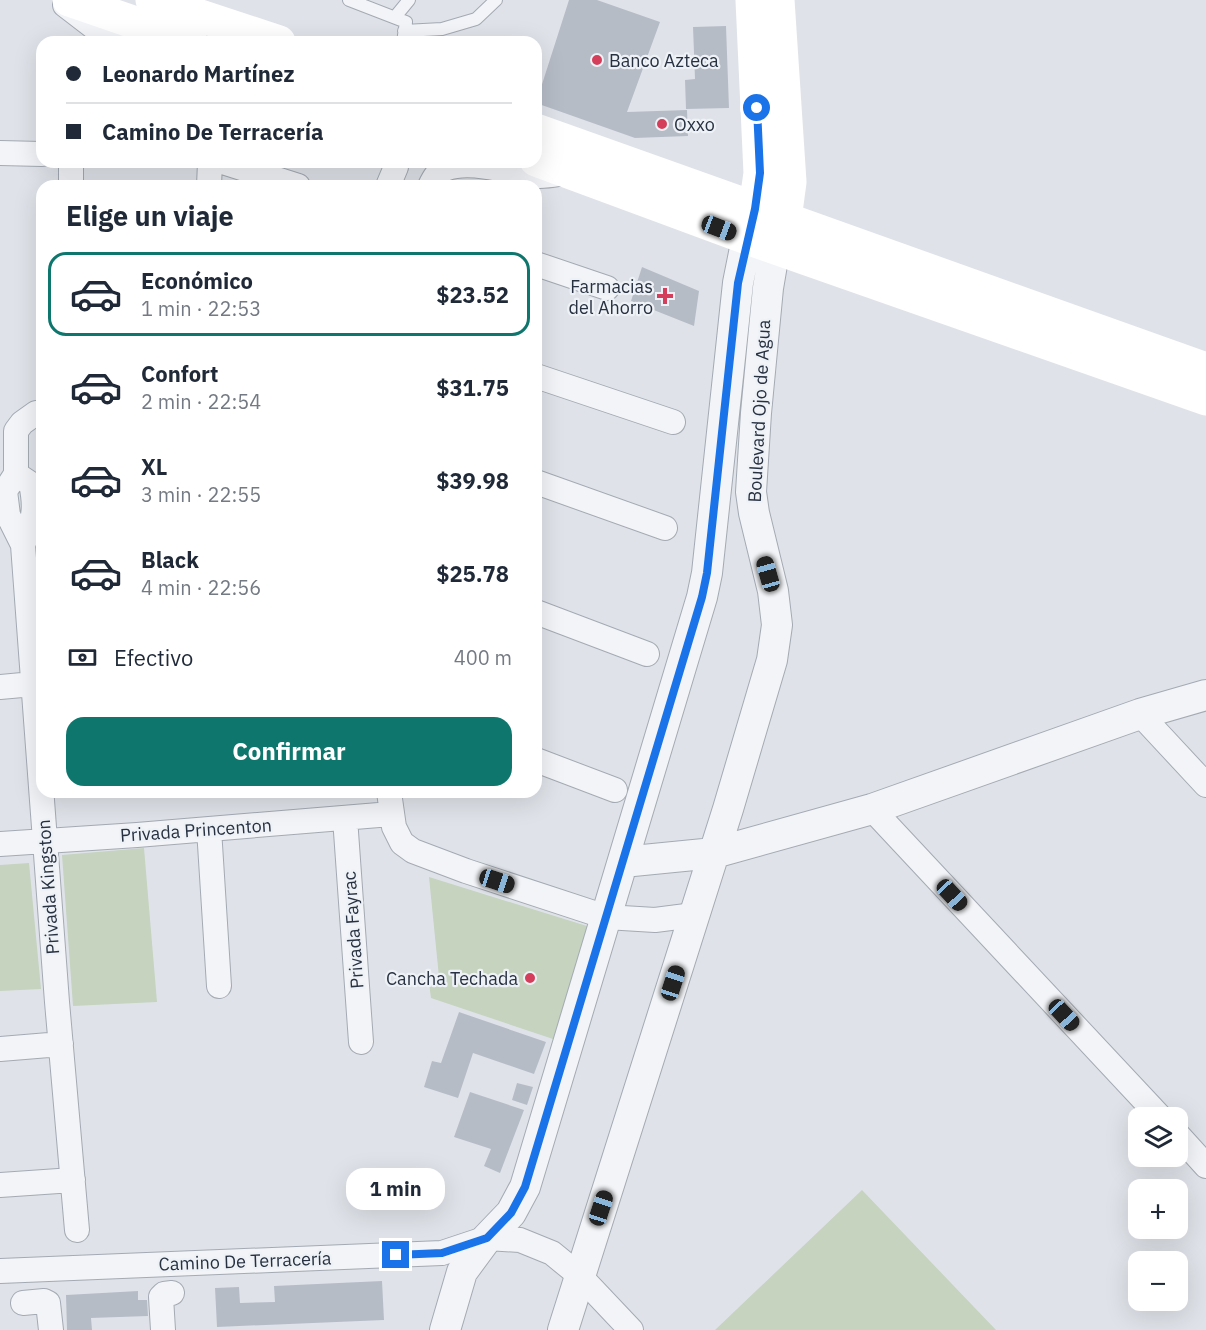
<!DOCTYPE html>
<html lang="es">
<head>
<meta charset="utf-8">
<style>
  :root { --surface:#fff; --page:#f2f2f3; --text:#1f2937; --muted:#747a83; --line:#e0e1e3; --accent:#0f766e }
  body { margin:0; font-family:"IBM Plex Sans",sans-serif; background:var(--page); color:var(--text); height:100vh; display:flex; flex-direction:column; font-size:22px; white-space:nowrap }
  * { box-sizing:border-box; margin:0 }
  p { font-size:20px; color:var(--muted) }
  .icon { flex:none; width:33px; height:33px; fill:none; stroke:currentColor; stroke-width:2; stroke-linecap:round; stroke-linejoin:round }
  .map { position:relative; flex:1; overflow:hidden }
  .panel { position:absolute; left:36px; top:180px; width:506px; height:618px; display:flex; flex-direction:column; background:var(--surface); border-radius:18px; box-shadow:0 6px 24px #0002 }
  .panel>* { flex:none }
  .guide { position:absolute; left:36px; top:36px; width:506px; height:132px; border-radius:18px; box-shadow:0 6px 24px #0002; display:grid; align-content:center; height:132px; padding:0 30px; background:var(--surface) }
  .fabs { position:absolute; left:1128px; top:1107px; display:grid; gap:12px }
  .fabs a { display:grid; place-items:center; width:60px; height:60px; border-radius:12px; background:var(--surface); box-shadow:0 6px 24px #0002; font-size:30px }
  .end { position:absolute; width:27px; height:27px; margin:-14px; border:8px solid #1a73e8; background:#fff; box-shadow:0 0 0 3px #fff }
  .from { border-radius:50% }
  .bubble { position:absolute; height:42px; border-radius:18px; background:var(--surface); box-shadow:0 6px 24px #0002; font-size:20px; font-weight:700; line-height:42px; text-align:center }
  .car { position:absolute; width:18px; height:36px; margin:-18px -9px; border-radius:8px; box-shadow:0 0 4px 2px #0007; background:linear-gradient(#222 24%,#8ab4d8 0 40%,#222 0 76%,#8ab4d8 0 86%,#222 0) }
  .guide b { display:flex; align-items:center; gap:21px; height:57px; font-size:22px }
  .guide b+b { border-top:2px solid var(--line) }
  .guide i { width:15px; height:15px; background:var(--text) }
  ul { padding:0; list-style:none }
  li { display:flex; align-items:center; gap:18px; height:84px; margin:0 12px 9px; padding:0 18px; border:3px solid transparent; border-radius:18px }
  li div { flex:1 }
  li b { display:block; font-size:22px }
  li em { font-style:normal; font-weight:700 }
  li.active { border-color:var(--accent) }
  li>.icon { width:54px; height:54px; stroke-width:1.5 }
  h2 { padding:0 30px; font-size:27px; line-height:72px }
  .pay { display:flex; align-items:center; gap:15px; height:66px; padding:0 30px; font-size:22px }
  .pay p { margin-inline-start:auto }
  .primary-button { display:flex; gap:12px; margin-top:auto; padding:12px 30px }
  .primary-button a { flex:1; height:69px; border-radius:18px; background:var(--accent); color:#fff; font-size:24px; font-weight:700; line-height:69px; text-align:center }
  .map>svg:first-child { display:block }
</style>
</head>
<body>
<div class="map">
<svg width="1206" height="1330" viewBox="0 0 1206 1330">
  <rect width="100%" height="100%" fill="#dfe3e9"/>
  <path fill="#c5d3bf" d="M 144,848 L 157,1002 L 73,1006 L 62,855 Z
    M 29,863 L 41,989 L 0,991 L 0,865 Z
    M 429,877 L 590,927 L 553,1039 L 431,998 L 429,983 L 440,987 Z
    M 862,1190 L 996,1330 L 715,1330 Z"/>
  <path fill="#b6bcc6" d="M 569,0 L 597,0 L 660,22 L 627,112 L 687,110 L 688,136 L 635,138 L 536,103 Z
    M 726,26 L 729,108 L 686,109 L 685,80 L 695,79 L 693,27 Z
    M 642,267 L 699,291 L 694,326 L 631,301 Z
    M 459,1012 L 546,1042 L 534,1074 L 473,1053 L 458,1098 L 424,1087 L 432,1061 L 441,1063 Z
    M 517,1083 L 533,1087 L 527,1105 L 512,1100 Z
    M 470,1092 L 524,1110 L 500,1173 L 484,1166 L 491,1149 L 454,1137 Z
    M 382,1281 L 384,1320 L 217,1327 L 215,1288 L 239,1287 L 240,1303 L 275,1302 L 274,1286 Z
    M 138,1291 L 138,1300 L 147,1300 L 148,1316 L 91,1318 L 92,1330 L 67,1330 L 66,1295 Z"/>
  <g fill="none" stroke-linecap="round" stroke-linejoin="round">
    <defs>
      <path id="service" d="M 349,0 L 406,22 L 403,42
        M 395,17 L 409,0
        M 404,31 L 442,29 L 476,19 L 496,0"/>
      <path id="minor" d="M 65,5 L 104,35 L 117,42
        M 0,153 L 42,154
        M 71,162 L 71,186
        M 223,162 L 298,186
        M 209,186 L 210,162
        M 388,186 L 396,167 L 396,162
        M 430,186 C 434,178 437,172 445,169 C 471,158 512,174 540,176 C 546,176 553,175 559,174
        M 536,264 L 607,288
        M 536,376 L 673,422
        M 42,412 L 36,413 L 22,423 L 16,431 L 16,474 L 5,491 L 8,515 L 23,545 L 57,1002 L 77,1230
        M 16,474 L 31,484 C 37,511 33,520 23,545
        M 536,482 L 665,528
        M 536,612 L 647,654
        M 0,687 L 33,684
        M 1140,714 L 1206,785
        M 536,760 L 615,790
        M 389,792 L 394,827 L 402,843 L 413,851 L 466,871 L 606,917 L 655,920 L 694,915
        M 872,809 L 1161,1118
        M 345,818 L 361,1042
        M 209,829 L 219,986
        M 0,844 L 137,835 L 391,814
        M 0,1049 L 61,1044
        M 1178,1135 L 1206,1166
        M 0,1185 L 73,1180
        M 0,1271 L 442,1253 L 487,1238 L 520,1240 L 552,1253 L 579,1275 L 631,1330
        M 23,1303 L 44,1301 L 48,1303 L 51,1330
        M 163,1330 L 161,1297 L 164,1294 L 172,1293"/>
      <path id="tertiary" d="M 623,862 L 714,853 L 872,809 L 1140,714 L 1206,695
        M 445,1330 L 462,1272 L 487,1238 L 511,1213 L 525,1187 L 702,597 L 707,573 L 738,283 L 747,238
        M 563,1330 L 728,809 L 772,660 L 777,625 L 773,591 L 754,513 L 751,492 L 756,413 L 768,288 L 775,247"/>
    </defs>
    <use href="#service" stroke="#a4aab3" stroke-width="14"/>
    <use href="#minor" stroke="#a4aab3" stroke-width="26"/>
    <use href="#tertiary" stroke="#a4aab3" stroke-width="32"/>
    <use href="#service" stroke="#f2f4f7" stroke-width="12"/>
    <use href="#minor" stroke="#f2f4f7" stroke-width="24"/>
    <use href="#tertiary" stroke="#f2f4f7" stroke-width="30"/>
    <path stroke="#fff" stroke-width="33" d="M 69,0 L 191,42
      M 152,0 L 279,42
      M 778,0 L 790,182 L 785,219 L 778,239
      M 536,130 L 1206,369
      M 536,160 L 747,238 L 1206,399
      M 750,228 L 755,209 L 760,173 L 752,0"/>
  </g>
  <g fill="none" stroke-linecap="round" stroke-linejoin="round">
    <path stroke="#1a73e8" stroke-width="8" d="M 396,1255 L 442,1253 L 487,1238 L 511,1213 L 525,1187 L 702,597 L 707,573 L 738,283 L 755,209 L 760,173 L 757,108"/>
  </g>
  <g fill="#d43e5b" stroke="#eef2f6" stroke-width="2">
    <circle cx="597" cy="60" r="6"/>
    <circle cx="662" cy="124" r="6"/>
    <path d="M662 287h6v6h6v6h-6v6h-6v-6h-6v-6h6z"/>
    <circle cx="530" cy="978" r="6"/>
  </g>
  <g text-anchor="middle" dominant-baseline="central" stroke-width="4.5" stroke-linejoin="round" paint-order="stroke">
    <g font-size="18" fill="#273141" stroke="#eef2f6" text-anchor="start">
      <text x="609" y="60">Banco Azteca</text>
      <text x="674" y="124">Oxxo</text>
      <text x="653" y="286" text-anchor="end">Farmacias<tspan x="653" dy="21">del Ahorro</tspan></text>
      <text x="518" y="978" text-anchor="end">Cancha Techada</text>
    </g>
    <g font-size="18" fill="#273141" stroke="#eef2f6">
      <text transform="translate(759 411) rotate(-87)">Boulevard Ojo de Agua</text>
      <text transform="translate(196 830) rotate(-4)">Privada Princenton</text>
      <text transform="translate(48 887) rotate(-94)">Privada Kingston</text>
      <text transform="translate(353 930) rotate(-94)">Privada Fayrac</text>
      <text transform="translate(245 1261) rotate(-2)">Camino De Terracería</text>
    </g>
  </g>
</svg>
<div class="fabs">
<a><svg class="icon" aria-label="layers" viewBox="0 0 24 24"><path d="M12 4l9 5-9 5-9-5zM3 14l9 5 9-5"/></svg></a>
<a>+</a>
<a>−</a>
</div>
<i class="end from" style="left:757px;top:108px"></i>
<i class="end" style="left:396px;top:1255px"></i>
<div class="bubble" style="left:346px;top:1168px;width:99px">1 min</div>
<i class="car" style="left:719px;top:228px;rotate:111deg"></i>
<i class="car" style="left:768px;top:574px;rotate:344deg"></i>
<i class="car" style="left:497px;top:881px;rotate:108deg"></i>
<i class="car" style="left:952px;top:895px;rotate:137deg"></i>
<i class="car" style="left:673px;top:983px;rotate:18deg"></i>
<i class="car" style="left:1064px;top:1015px;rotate:137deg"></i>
<i class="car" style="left:601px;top:1208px;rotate:18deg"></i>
<div class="guide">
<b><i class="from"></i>Leonardo Martínez</b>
<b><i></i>Camino De Terracería</b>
</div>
<section class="panel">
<h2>Elige un viaje</h2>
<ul>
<li class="active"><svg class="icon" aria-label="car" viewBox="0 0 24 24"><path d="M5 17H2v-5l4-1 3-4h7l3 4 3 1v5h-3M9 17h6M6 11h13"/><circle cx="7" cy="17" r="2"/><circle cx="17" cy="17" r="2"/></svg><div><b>Económico</b><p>1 min · 22:53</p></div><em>$23.52</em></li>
<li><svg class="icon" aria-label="car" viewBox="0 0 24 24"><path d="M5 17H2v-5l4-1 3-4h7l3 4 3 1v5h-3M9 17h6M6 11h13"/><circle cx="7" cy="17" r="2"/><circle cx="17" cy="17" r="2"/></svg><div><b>Confort</b><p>2 min · 22:54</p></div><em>$31.75</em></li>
<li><svg class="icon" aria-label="car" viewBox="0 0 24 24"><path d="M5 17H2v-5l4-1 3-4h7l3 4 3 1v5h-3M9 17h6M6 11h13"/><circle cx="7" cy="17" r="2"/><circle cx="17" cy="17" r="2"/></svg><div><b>XL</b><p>3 min · 22:55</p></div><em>$39.98</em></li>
<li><svg class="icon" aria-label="car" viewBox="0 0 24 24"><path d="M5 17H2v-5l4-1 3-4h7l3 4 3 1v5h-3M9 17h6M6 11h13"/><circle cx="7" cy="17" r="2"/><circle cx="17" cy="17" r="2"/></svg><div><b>Black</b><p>4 min · 22:56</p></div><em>$25.78</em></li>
</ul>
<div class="pay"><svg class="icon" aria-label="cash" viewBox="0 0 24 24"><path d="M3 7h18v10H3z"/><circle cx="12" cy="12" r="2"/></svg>Efectivo<p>400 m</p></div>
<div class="primary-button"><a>Confirmar</a></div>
</section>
</div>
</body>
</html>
